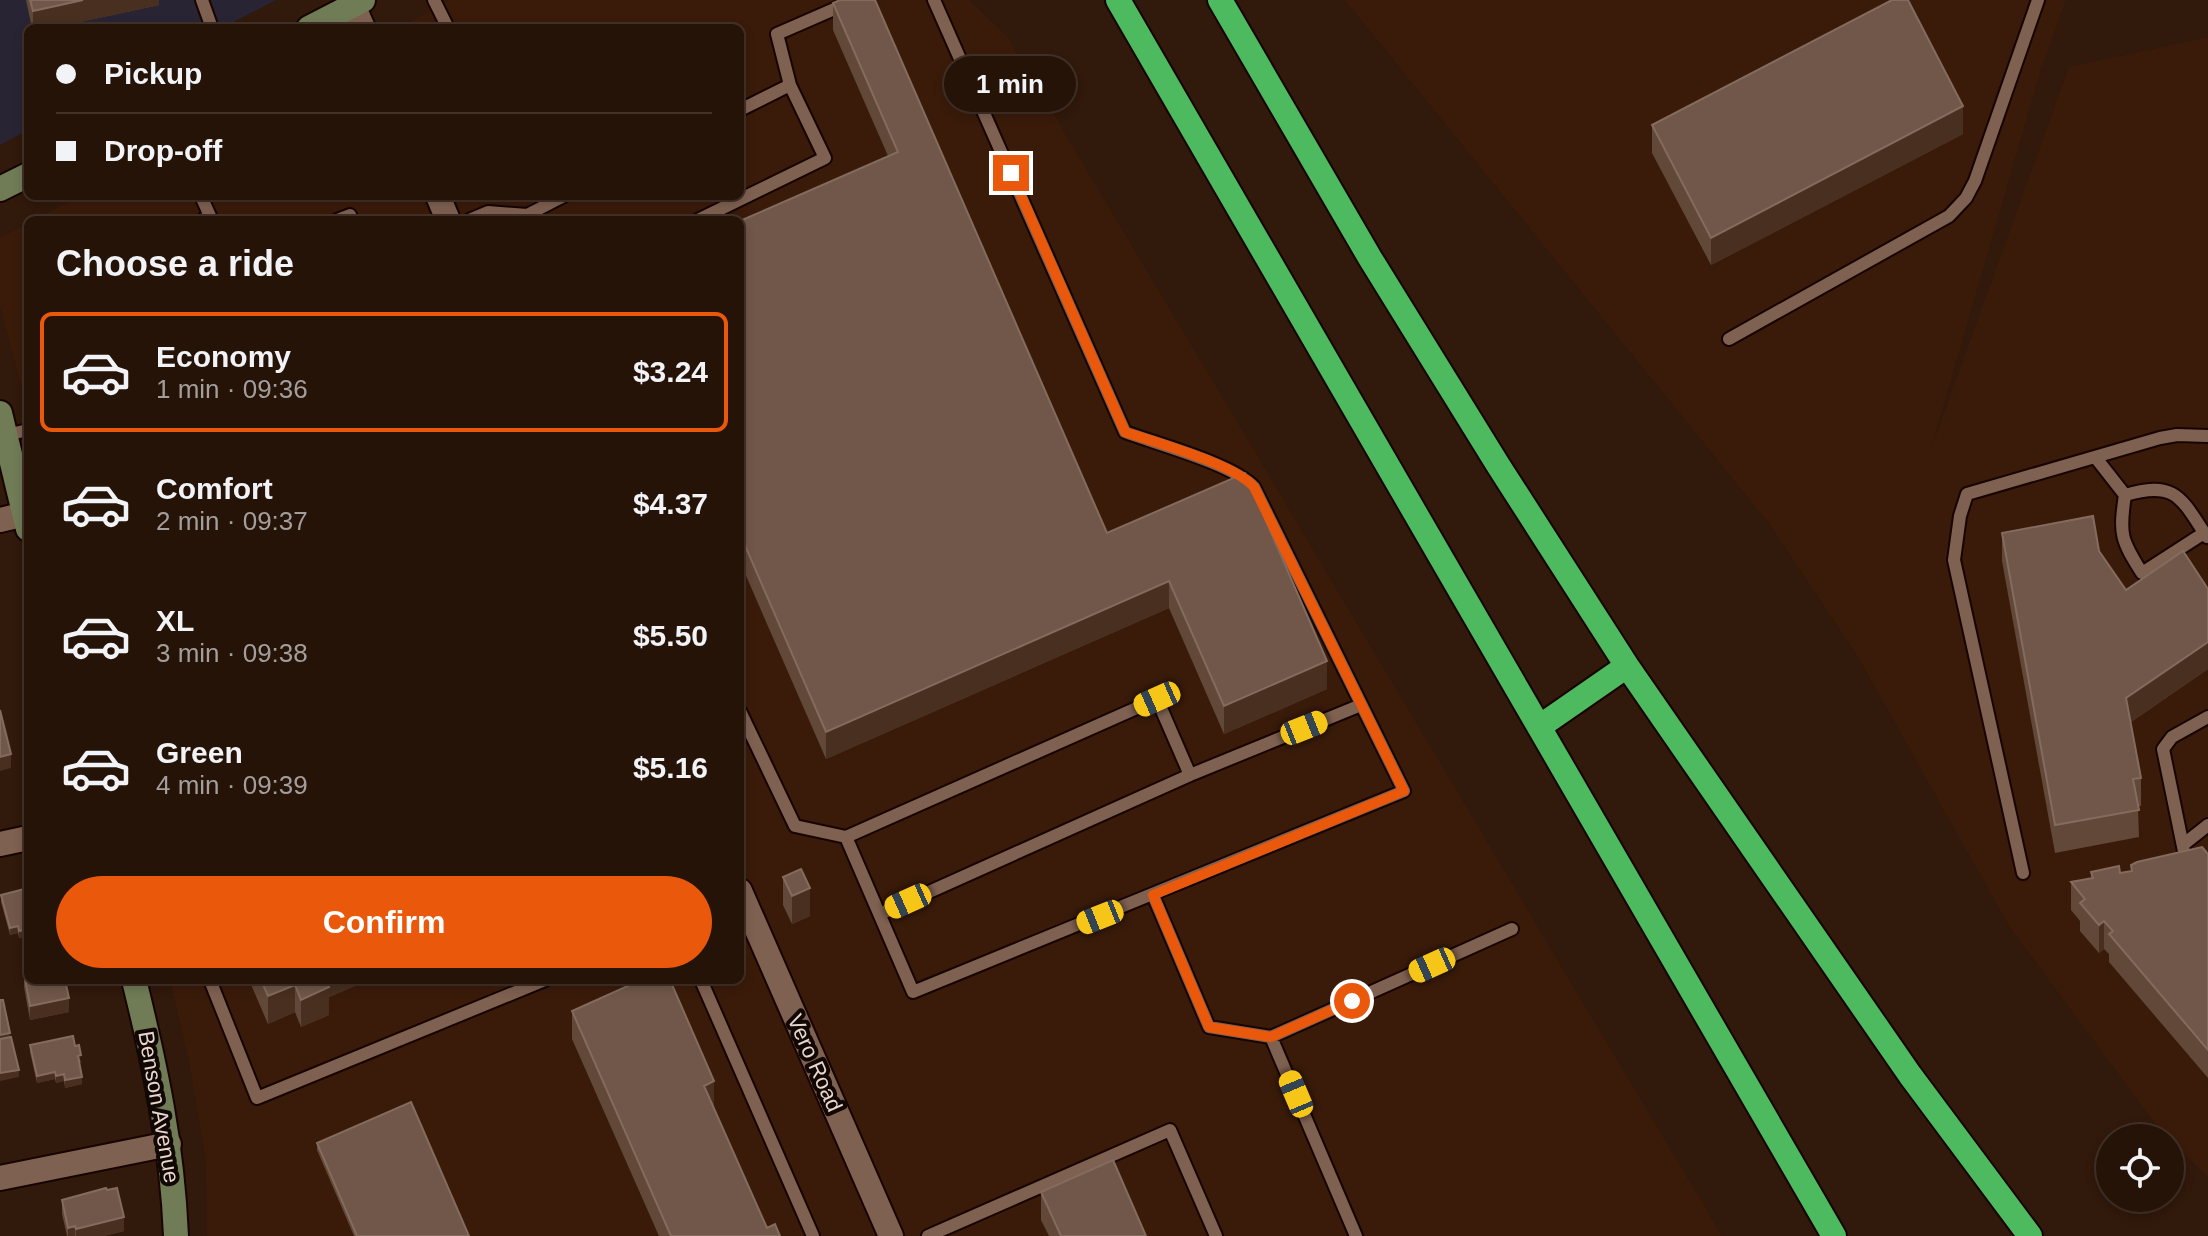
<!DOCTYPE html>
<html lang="en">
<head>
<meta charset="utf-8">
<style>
  :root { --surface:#251308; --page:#2d1c12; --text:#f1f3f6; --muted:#a39e9c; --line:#423229; --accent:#ea580c }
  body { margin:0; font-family:Helvetica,sans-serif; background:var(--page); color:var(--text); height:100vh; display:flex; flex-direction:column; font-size:30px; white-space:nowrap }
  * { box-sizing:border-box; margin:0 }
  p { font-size:26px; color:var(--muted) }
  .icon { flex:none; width:44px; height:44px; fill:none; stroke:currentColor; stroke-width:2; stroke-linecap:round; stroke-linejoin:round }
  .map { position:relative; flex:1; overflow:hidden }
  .details { position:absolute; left:24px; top:216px; width:720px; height:768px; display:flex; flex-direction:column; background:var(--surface); border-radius:12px; box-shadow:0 4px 12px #0003,0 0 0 2px var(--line) }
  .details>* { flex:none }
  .hud { position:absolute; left:24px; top:24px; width:720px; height:176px; border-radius:12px; box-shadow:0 4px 12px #0003,0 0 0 2px var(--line); display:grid; align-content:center; height:176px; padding:0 32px; background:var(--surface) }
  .fabs { position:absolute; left:2096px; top:1124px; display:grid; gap:16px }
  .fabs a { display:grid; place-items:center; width:88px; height:88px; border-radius:50%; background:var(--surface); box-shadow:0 4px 12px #0003,0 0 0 2px var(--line); font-size:40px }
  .end { position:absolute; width:36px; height:36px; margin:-18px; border:10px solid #ea580c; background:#fff; box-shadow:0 0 0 4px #fff }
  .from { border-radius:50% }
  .bubble { position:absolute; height:56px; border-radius:28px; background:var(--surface); box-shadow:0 4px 12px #0003,0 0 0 2px var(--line); font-size:26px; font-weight:800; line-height:56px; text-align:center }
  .car { position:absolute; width:24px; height:48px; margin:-24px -12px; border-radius:10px; box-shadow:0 0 6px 2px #0007; background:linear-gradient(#f5c518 24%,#345 0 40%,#f5c518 0 76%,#345 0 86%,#f5c518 0) }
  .hud b { display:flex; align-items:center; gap:28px; height:76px; font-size:30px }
  .hud b+b { border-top:2px solid var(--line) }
  .hud i { width:20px; height:20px; background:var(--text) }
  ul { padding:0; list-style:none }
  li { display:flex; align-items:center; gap:24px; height:120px; margin:0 16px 12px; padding:0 16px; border:4px solid transparent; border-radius:12px }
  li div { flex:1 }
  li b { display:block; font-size:30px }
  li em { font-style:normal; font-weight:800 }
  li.on { border-color:var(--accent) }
  li>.icon { width:72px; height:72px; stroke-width:1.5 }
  h2 { padding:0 32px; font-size:36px; line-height:96px }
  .primary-button { display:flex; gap:16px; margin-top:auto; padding:16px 32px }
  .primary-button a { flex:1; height:92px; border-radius:48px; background:var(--accent); color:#fff; font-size:32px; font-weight:800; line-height:92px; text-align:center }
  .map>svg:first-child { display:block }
</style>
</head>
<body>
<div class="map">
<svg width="2208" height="1236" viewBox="0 0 2208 1236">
  <rect width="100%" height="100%" fill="#31190b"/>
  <path fill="#3a1b0a" d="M 451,0 L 969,0 L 1007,36 L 1722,1236 L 207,1236 L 206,1161 L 189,1062 L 170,980 L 740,980 L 740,220 L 34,220 L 80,196 L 740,196 L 740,28 L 398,28 Z
    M 1345,0 L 2066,0 L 2042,66 L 1931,449 L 2069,67 L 2208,37 L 2208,1177 L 2160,1130 L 2009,926 L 1857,655 L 1771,526 Z
    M 28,223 L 28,410 L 0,306 L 0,238 Z"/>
  <path fill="#292434" d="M 0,0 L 276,0 L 222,28 L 28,28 L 28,130 L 0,145 Z"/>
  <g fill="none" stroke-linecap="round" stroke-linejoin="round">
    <defs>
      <path id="lane" d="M 202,0 L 212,28
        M 434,0 L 448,28
        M 740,110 L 790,85 L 777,34 L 855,0
        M 201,196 L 210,216 L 202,220
        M 527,215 L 564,196
        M 337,220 L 350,215 L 352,220
        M 469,220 L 488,212 L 527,215 L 529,220
        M 698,220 L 825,158 L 790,85
        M 1729,339 L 1949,216 L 1966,198 L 1975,181 L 2038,0
        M 6,435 L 28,430
        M 2096,458 L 2125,495 C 2176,480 2181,498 2207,537
        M 2125,495 C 2119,534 2121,540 2142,573 L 2204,533
        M 740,711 L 795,826 L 846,837 L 913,992 L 1404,791 L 1254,487 C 1233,464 1157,444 1125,432 L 934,0
        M 846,837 L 1157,699 L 1190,775
        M 2184,844 L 2208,825
        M 2187,866 L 2163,749 L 2172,737 L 2208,717
        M 2023,873 L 1954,560 L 1960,516 L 1967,494 L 2160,438 L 2177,435 L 2208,436
        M 1153,895 L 1209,1027 L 1271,1037 L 1356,1236
        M 880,914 L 1190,775 L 1361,705
        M 210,980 L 257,1098 L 545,980
        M 701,980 L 813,1236
        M 1271,1037 L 1512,929
        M 928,1236 L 1170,1130 L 1216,1236"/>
      <path id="street" d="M 353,5 L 363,28
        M 438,196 L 448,220
        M 0,520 L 25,514
        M 0,844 L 28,838
        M 740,891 L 891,1236
        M 0,1178 L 169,1144"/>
      <path id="secondary" d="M 309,28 L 363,0
        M 0,189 L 28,175
        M 0,413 L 28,529
        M 134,980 C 156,1069 172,1144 176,1236"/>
      <path id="highway" d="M 1118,0 L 1834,1236
        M 1220,0 L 1370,258 L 1498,465 L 1627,666 L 1910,1075 L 2030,1236
        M 1539,727 L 1627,666"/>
    </defs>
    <use href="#lane" stroke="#180400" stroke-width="16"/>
    <use href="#street" stroke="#180400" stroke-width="28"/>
    <use href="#secondary" stroke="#180400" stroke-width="28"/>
    <use href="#highway" stroke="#180400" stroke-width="28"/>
    <use href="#lane" stroke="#7f6152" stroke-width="12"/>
    <use href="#street" stroke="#7f6152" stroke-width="24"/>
    <use href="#secondary" stroke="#707c56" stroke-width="24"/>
    <use href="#highway" stroke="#4dba5f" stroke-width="24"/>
  </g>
  <path fill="#614838" d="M 26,0 L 159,0 L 159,5 L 52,28 L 32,28 Z
    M 833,3 L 1107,533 L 1327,689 L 1224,734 L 1169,608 L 826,759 L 740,562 L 740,221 L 888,156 L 833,30 Z
    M 1652,125 L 1963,134 L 1711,265 L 1652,153 Z
    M 2002,533 L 2099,551 L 2126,590 L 2208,589 L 2208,669 L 2131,722 L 2141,778 L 2141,806 L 2138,806 L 2139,837 L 2055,853 L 2002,561 Z
    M 2208,854 L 2208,1078 L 2109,962 L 2109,954 L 2104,949 L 2099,953 L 2080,931 L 2080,921 L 2071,910 L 2071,882 L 2091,878 L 2091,872 L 2120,873 L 2131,871 L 2131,865 Z
    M 783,877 L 810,916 L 792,924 L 783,905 Z
    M 28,888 L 28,936 L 19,938 L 18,933 L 10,935 L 1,902 L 1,895 Z
    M 24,973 L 69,1012 L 30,1020 L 24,987 Z
    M 249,980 L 369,980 L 329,997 L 329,1015 L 301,1027 L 295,1012 L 268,1024 Z
    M 572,1011 L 714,1109 L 767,1228 L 780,1236 L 659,1236 L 572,1039 Z
    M 30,1045 L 75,1046 L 81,1062 L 79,1063 L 82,1084 L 65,1088 L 64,1081 L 56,1083 L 55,1079 L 37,1083 L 30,1052 Z
    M 317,1143 L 469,1236 L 354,1236 L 317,1150 Z
    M 1041,1192 L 1146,1236 L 1049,1236 L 1041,1220 Z
    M 62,1200 L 124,1231 L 104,1236 L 67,1236 L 62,1214 Z"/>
  <path fill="#482f1f" d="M 83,0 L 159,0 L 159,5 L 52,28 L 33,28 L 33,11 Z
    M 1963,106 L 1963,134 L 1711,265 L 1711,238 Z
    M 1169,581 L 1169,608 L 826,759 L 826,732 Z
    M 2208,642 L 2208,669 L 2126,725 L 2126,698 Z
    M 1327,661 L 1327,689 L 1224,734 L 1224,706 Z
    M 11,754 L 11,768 L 0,771 L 0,757 Z
    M 810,888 L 810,916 L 792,924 L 792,896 Z
    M 2104,921 L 2104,949 L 2099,953 L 2099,925 Z
    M 18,926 L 18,933 L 10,935 L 10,928 Z
    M 28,929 L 28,936 L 19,938 L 19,931 Z
    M 323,980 L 369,980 L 329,997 L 329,1015 L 301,1027 L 301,1000 Z
    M 295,985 L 295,1012 L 268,1024 L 268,996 Z
    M 69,998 L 69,1012 L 30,1020 L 30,1006 Z
    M 10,1033 L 10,1041 L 0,1043 L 0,1035 Z
    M 19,1070 L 19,1077 L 0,1081 L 0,1073 Z
    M 55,1072 L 55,1079 L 37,1083 L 37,1076 Z
    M 64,1074 L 64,1081 L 56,1083 L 56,1076 Z
    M 82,1077 L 82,1084 L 65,1088 L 65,1080 Z
    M 714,1081 L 714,1109 L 704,1086 Z
    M 124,1217 L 124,1231 L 104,1236 L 76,1236 L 76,1229 Z
    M 75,1226 L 75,1236 L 68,1236 L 68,1228 Z"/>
  <path fill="#705749" stroke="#836b5e" stroke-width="2" d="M 30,0 L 83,0 L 33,11 Z
    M 840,0 L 875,0 L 1107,533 L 1245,473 L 1327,661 L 1224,706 L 1169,581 L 826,732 L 740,534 L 740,221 L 898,152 L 833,3 Z
    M 1892,0 L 1908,0 L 1963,106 L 1711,238 L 1652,125 Z
    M 2093,516 L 2099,551 L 2126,590 L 2183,551 L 2208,589 L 2208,642 L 2126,698 L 2141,778 L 2133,779 L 2139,810 L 2055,825 L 2002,533 Z
    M 0,710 L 11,754 L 0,757 Z
    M 2202,847 L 2208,854 L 2208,1050 L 2109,934 L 2113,931 L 2104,921 L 2099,925 L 2080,903 L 2085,899 L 2071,882 L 2093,878 L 2091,872 L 2119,866 L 2120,873 L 2132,871 L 2131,865 L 2137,862 Z
    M 801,869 L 810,888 L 792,896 L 783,877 Z
    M 28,888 L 28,929 L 19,931 L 18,926 L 10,928 L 1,895 Z
    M 28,972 L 28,980 L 65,980 L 69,998 L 30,1006 L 24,973 Z
    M 261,980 L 326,980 L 329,987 L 301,1000 L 295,985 L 268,996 Z
    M 641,980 L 670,980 L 714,1081 L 704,1086 L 767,1228 L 775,1224 L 780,1236 L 671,1236 L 572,1011 Z
    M 0,1000 L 3,1000 L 10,1033 L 0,1035 Z
    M 73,1036 L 75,1046 L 79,1045 L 81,1055 L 78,1056 L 82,1077 L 65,1080 L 64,1074 L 56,1076 L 55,1072 L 37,1076 L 30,1045 Z
    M 11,1037 L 19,1070 L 0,1073 L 0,1039 Z
    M 411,1102 L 469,1236 L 357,1236 L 317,1143 Z
    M 1113,1160 L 1146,1236 L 1061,1236 L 1041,1192 Z
    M 106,1188 L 107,1190 L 117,1188 L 124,1217 L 76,1229 L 75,1226 L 68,1228 L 62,1200 Z"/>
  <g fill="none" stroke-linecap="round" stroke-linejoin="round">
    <path stroke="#ea580c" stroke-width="10" d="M 1011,173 L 1125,432 C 1157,443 1234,464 1254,487 L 1404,791 L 1153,895 L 1209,1027 L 1271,1037 L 1352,1001"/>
  </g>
  <g text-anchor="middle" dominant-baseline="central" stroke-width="8" stroke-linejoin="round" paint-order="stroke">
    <g font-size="22" fill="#e9d7cf" stroke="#110703">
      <text transform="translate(815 1063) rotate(66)">Vero Road</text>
      <text transform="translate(159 1107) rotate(80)">Benson Avenue</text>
    </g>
  </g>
</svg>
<div class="fabs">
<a><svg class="icon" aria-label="locate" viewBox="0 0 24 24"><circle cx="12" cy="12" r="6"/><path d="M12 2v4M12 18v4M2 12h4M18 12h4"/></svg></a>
</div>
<i class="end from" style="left:1352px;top:1001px"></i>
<i class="end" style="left:1011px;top:173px"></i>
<div class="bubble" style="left:944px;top:56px;width:132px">1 min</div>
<i class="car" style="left:1157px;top:699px;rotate:246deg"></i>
<i class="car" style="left:1304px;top:728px;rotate:68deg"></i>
<i class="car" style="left:908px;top:901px;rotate:246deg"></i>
<i class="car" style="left:1100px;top:917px;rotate:248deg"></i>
<i class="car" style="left:1432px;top:965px;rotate:246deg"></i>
<i class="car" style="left:1296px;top:1094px;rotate:337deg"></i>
<div class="hud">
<b><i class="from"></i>Pickup</b>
<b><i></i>Drop-off</b>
</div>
<section class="details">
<h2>Choose a ride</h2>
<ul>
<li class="on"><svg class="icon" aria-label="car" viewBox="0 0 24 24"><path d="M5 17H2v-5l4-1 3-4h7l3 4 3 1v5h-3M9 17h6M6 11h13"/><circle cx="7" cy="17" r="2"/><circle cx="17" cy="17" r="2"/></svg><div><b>Economy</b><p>1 min · 09:36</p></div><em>$3.24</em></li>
<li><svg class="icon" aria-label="car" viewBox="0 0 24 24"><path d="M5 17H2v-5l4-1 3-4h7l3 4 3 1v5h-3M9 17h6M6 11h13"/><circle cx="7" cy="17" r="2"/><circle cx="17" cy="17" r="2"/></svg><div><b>Comfort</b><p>2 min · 09:37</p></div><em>$4.37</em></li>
<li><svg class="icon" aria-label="car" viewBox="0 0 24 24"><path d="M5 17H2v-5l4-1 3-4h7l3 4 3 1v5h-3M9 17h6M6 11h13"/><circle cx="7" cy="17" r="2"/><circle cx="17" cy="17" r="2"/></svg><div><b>XL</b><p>3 min · 09:38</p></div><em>$5.50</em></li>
<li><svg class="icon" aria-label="car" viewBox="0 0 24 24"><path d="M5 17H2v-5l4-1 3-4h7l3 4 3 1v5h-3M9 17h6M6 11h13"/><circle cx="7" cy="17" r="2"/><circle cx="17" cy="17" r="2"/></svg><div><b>Green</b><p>4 min · 09:39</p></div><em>$5.16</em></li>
</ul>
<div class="primary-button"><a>Confirm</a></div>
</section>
</div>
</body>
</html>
